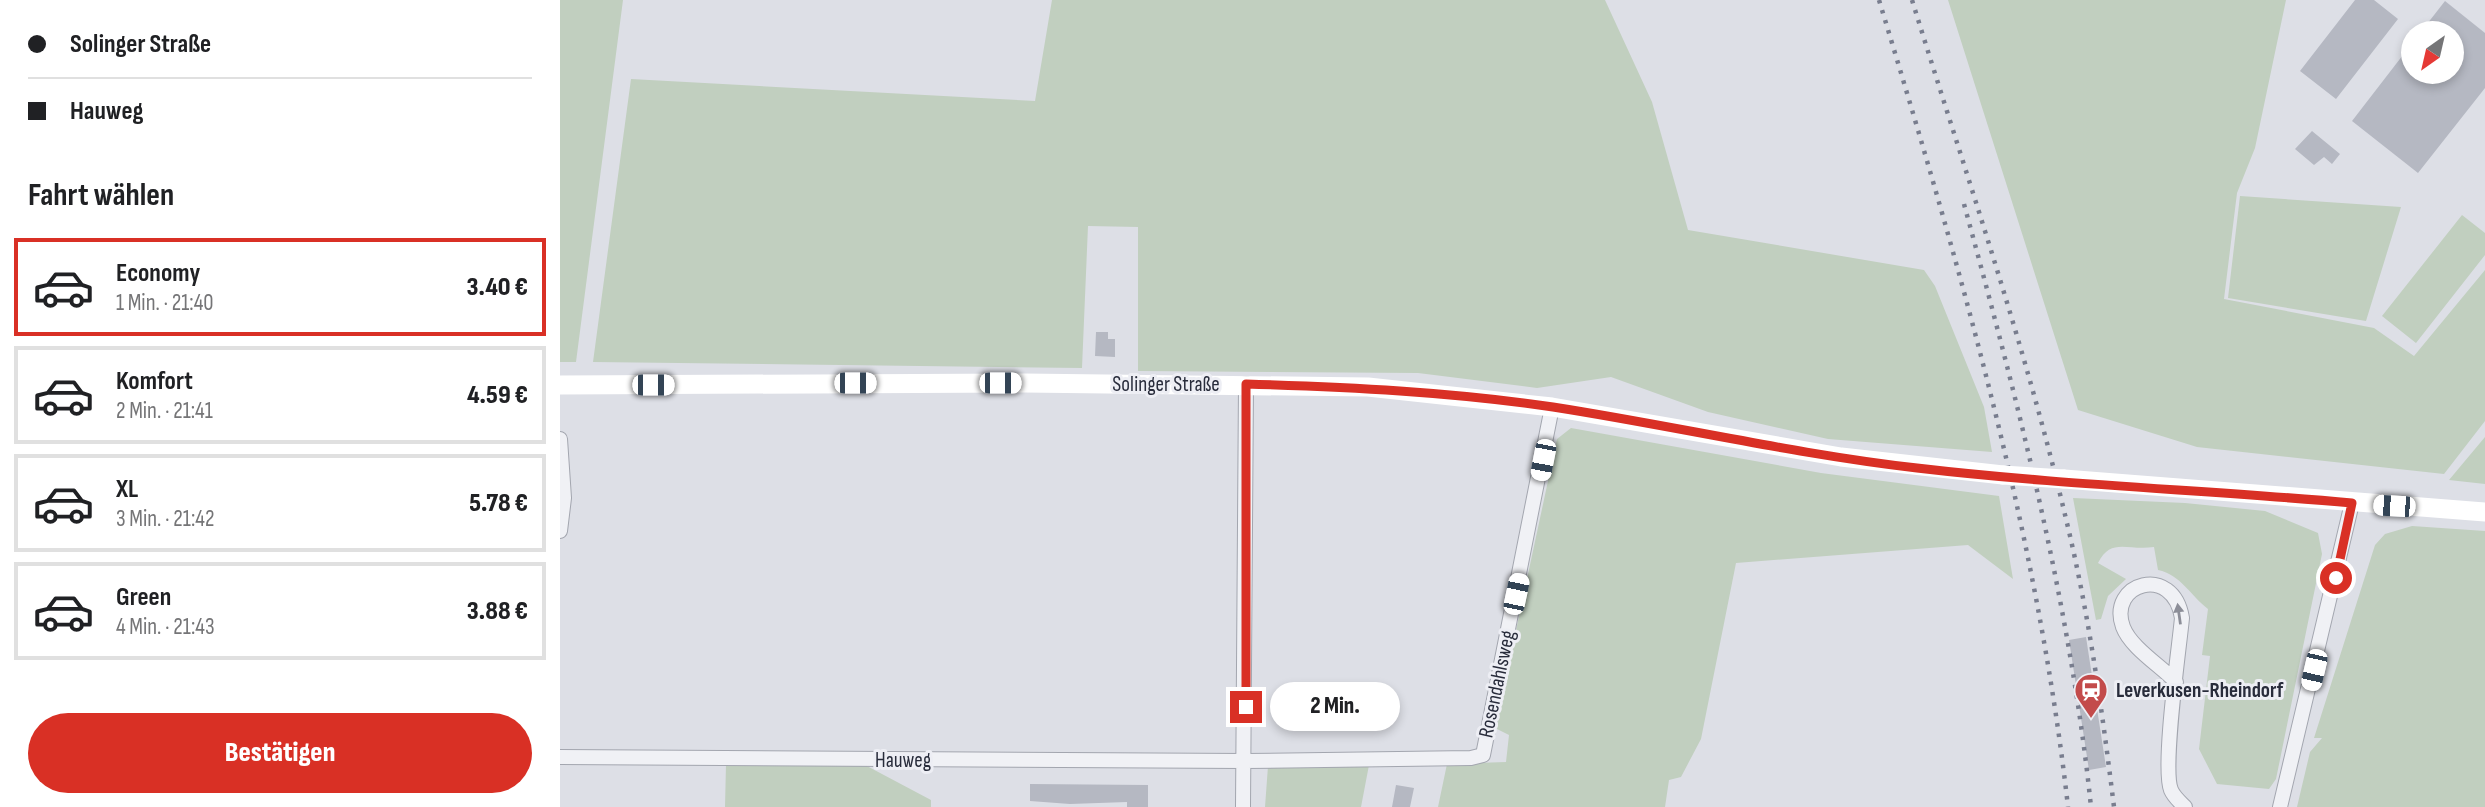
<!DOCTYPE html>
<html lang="de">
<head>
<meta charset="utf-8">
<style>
  :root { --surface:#fff; --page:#f6f6f6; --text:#202124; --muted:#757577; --line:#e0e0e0; --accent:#d93025 }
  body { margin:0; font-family:"Sofia Sans Condensed",sans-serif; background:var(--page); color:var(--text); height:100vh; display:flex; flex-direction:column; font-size:26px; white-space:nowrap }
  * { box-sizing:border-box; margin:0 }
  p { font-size:23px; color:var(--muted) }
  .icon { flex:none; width:38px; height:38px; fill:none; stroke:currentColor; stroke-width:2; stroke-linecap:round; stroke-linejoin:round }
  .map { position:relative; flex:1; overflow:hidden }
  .details { display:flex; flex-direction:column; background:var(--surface); width:560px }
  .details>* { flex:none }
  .guide { display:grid; align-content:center; height:154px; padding:0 28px; background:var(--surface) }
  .needle { width:46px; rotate:214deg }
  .fabs { position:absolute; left:1841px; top:21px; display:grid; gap:14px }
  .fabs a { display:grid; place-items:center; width:63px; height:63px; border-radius:50%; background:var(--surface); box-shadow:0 4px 10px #0003; font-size:35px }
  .end { position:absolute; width:32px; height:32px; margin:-16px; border:9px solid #d93025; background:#fff; box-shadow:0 0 0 4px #fff }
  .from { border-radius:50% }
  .bubble { position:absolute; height:49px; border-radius:24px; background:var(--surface); box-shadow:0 4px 10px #0003; font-size:23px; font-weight:800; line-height:49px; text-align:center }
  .car { position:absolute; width:21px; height:42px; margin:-21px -10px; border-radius:9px; box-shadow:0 0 5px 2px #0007; background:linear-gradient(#fff 24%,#345 0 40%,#fff 0 76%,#345 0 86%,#fff 0) }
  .guide b { display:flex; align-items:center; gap:24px; height:66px; font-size:26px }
  .guide b+b { border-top:2px solid var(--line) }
  .guide i { width:18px; height:18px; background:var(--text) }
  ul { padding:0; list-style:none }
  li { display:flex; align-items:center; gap:21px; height:98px; margin:0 14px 10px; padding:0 14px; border:4px solid var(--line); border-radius:0px }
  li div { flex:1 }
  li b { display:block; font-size:26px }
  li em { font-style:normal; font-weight:800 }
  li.current { border-color:var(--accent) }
  li>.icon { width:63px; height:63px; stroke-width:1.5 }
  h2 { padding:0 28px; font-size:32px; line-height:84px }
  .button { display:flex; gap:14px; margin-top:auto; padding:14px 28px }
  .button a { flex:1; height:80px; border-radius:42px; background:var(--accent); color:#fff; font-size:28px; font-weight:800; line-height:80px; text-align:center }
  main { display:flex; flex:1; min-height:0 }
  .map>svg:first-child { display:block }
</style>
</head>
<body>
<main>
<section class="details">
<div class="guide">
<b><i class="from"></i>Solinger Straße</b>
<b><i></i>Hauweg</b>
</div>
<h2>Fahrt wählen</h2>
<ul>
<li class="current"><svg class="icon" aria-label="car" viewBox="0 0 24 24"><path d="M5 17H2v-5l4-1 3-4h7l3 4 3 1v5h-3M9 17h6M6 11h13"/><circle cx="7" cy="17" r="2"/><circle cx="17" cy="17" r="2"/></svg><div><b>Economy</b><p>1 Min. · 21:40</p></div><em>3.40 €</em></li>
<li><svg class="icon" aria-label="car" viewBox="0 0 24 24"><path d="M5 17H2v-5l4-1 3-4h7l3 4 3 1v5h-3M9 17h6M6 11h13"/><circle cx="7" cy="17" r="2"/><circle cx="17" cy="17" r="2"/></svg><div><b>Komfort</b><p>2 Min. · 21:41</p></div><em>4.59 €</em></li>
<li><svg class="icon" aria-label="car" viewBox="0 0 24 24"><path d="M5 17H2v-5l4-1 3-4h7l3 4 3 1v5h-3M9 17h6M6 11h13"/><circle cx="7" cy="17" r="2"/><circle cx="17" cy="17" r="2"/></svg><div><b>XL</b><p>3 Min. · 21:42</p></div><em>5.78 €</em></li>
<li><svg class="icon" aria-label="car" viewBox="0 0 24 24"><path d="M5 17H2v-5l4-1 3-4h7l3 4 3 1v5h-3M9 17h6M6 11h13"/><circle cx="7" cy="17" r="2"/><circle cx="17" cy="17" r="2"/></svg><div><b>Green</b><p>4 Min. · 21:43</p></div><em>3.88 €</em></li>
</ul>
<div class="button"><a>Bestätigen</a></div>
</section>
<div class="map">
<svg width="1925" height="807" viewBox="0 0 1925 807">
  <rect width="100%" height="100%" fill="#dddfe6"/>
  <path fill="#c1cfbf" d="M 0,0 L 63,0 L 16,362 L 0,362 Z
    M 492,0 L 1045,0 L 1092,102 L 1128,230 L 1364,270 L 1375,286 L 1424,407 L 1432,452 L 1268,439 L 1148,412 L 1051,377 L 977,388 L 858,373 L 578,371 L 578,227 L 528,226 L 522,368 L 33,362 L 71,79 L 475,101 Z
    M 1388,0 L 1726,0 L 1695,148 L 1677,193 L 1664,299 L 1814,328 L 1854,356 L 1925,270 L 1925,421 L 1884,474 L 1637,447 L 1518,410 Z
    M 1680,196 L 1841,207 L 1806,321 L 1668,298 Z
    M 1902,215 L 1925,233 L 1925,255 L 1856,343 L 1822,316 Z
    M 1011,428 L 1261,473 L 1439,496 L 1453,579 L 1408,545 L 1176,563 L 1141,739 L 1121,777 L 1109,780 L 1105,807 L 878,807 L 887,764 L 946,762 L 949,735 L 935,728 L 997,439 Z
    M 1925,437 L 1925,484 L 1889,480 Z
    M 1513,498 L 1625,503 L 1705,511 L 1758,533 L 1762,554 L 1716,779 L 1709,789 L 1657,784 L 1639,749 L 1650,656 L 1642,655 L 1648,609 C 1630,595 1621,575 1598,570 L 1594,547 C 1567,551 1551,537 1538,563 L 1566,579 L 1548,596 L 1541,619 L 1536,620 Z
    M 1852,526 L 1925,531 L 1925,807 L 1737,807 L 1750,752 L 1762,738 L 1754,738 L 1815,545 L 1825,534 Z
    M 166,764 L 305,765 L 371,800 L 371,807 L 165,807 Z
    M 809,765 L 801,807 L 705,807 L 708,766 Z"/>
  <path fill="#b5b8c2" d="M 1795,0 L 1814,0 L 1838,19 L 1776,99 L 1740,71 Z
    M 1885,1 L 1925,33 L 1925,88 L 1858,173 L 1792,121 L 1853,42 L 1853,72 L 1892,72 L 1892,33 L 1860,33 Z
    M 1752,131 L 1780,154 L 1772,164 L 1764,157 L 1754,165 L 1735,149 Z
    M 536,332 L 548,332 L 548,339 L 555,339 L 555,357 L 535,356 Z
    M 1526,637 L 1546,767 L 1529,770 L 1509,640 Z
    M 470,784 L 588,785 L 588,807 L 567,807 L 567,802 L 510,804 L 470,801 Z
    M 836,785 L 854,788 L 850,807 L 832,807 Z"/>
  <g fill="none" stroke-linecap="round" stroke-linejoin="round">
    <defs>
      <path id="minor" d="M 0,439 L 4,498 L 0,531
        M 1616,682 C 1601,666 1571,648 1563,627 C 1547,583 1613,563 1622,618 C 1619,649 1602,768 1611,790 C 1614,797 1620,802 1625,807
        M 0,757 L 685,761 L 911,758 L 923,755 L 992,407
        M 683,807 L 686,384
        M 1720,807 L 1792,503"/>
    </defs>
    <use href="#minor" stroke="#a3a6af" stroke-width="16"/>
    <use href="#minor" stroke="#f0f1f5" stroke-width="14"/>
    <path stroke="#fff" stroke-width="19" d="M 0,385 L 464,383 L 808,387 L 992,407 L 1281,457 L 1443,475
      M 1504,479 L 1925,512"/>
    <path stroke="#787d8e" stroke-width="4.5" stroke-dasharray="3.5 7" stroke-linecap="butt" d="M 1319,0 C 1399,264 1477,531 1508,807
      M 1352,0 C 1405,172 1465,344 1506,519 C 1529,614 1542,710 1554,807
      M 1404,204 C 1458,402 1510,603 1531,807"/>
    <path stroke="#fff" stroke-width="19" d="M 1443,475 L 1504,479"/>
  </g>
  <defs><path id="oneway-solid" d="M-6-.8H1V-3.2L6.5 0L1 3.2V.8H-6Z" transform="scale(1.75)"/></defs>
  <use fill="#8c8e98" href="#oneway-solid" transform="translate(1619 614) rotate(-98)"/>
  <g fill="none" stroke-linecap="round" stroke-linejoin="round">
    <path stroke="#d93025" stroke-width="9" d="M 686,707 L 686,384 C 789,387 891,392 993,407 C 1115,426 1235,454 1357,468 C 1501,485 1647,490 1792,503 L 1776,578"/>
  </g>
  <defs>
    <symbol id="station-pin" viewBox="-11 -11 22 30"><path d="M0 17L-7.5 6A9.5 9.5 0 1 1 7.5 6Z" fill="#c34b4b" stroke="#edeef4"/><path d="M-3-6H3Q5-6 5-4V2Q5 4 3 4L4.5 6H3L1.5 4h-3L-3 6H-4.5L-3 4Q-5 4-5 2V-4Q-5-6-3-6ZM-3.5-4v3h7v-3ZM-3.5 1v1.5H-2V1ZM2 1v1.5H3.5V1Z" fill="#fff"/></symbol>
  </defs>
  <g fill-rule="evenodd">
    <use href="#station-pin" x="1512" y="671" width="38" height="52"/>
  </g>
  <g text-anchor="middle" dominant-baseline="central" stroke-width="6" stroke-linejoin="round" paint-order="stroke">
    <g font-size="21" fill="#282c3b" stroke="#edeef4">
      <text x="606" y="384">Solinger Straße</text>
      <text transform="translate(937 684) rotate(-78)">Rosendahlsweg</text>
      <text x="343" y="760">Hauweg</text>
    </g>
    <g font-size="21" font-weight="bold" fill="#282c3b" stroke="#edeef4" text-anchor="start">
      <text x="1556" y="690">Leverkusen-Rheindorf</text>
    </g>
  </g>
</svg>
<div class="fabs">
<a><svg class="needle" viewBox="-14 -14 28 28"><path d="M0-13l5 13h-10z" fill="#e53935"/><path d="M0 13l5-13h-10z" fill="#757577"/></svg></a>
</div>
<i class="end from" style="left:1776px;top:578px"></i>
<i class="end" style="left:686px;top:707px"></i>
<div class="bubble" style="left:710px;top:682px;width:130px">2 Min.</div>
<i class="car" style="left:295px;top:383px;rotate:90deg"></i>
<i class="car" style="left:440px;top:383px;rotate:90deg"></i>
<i class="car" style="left:93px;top:385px;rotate:90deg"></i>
<i class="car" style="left:983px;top:460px;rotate:191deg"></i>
<i class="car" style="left:1834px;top:506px;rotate:273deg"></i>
<i class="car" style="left:956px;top:594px;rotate:12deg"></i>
<i class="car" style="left:1754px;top:670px;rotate:193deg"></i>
</div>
</main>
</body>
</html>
